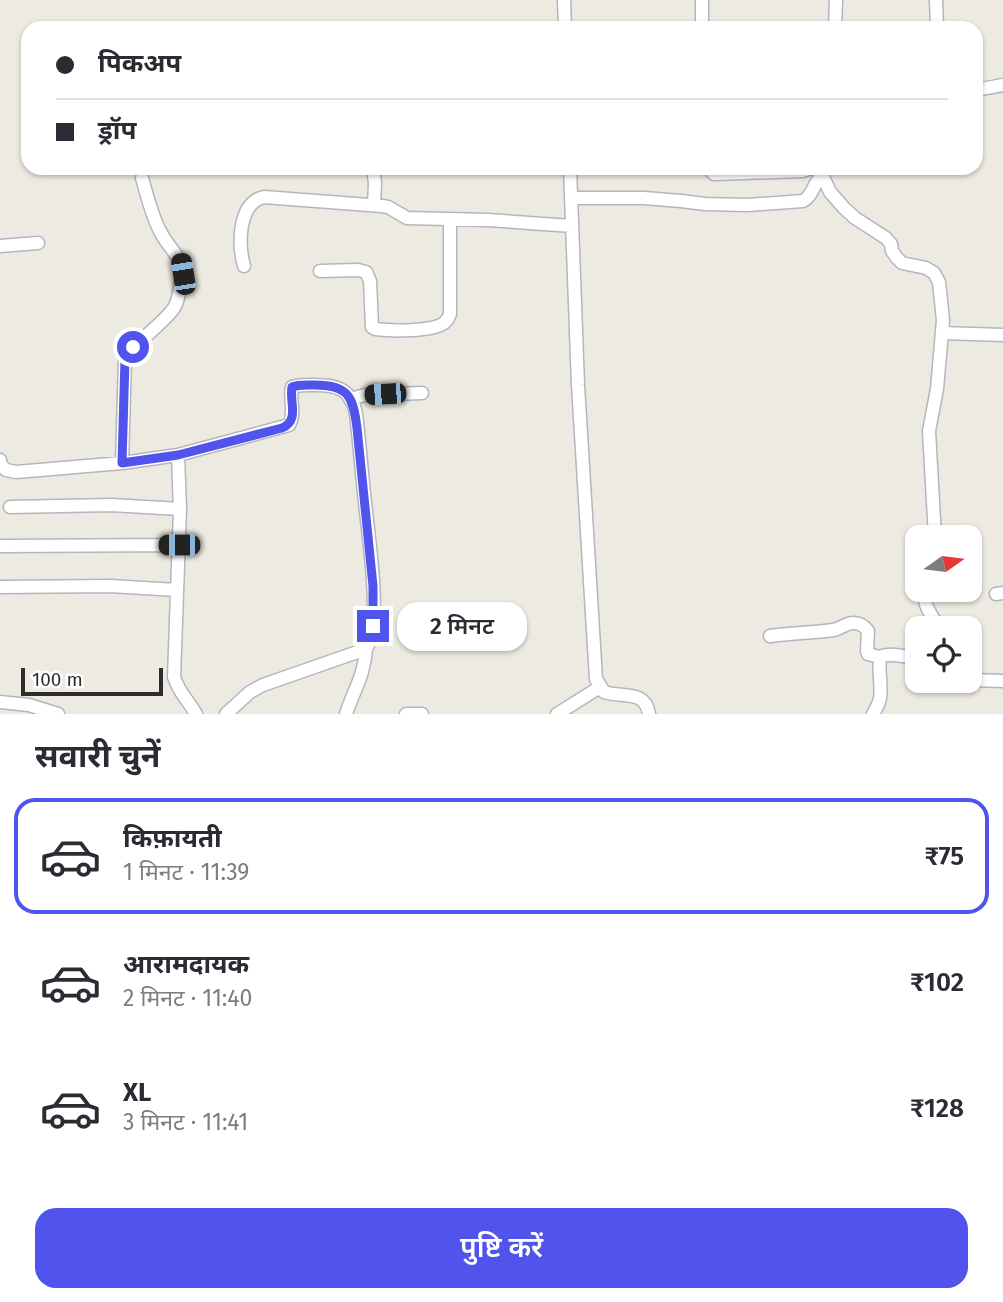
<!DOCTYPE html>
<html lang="hi">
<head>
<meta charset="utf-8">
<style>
  :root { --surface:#fff; --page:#f2f2f3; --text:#2b2b33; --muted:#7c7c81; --line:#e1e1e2; --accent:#5053ec }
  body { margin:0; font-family:"Fira Sans","Noto Sans Devanagari",sans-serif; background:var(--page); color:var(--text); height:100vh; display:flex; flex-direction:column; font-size:26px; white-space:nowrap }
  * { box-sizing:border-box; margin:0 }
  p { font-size:23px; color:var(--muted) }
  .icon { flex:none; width:38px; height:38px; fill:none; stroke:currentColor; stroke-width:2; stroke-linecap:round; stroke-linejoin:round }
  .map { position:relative; height:714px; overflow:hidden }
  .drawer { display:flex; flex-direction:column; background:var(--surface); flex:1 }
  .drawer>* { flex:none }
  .hud { position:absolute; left:21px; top:21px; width:962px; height:154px; border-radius:21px; box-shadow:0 2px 5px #0004; display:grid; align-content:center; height:154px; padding:0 35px; background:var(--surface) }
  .needle { width:46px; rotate:76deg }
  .buttons { position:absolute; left:905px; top:525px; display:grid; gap:14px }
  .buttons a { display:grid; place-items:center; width:77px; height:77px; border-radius:14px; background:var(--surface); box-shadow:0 2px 5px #0004; font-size:35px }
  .scale { position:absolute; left:21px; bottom:18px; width:142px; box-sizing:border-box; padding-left:7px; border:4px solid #2d2d2d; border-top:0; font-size:19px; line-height:24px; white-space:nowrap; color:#2d2d2d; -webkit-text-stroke:5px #fff; paint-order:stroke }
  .end { position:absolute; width:32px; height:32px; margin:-16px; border:9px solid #5053ec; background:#fff; box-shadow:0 0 0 4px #fff }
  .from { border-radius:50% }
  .bubble { position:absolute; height:49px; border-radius:21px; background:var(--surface); box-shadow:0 2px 5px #0004; font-size:23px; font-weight:600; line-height:49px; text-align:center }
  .car { position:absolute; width:21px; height:42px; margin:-21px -10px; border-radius:9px; box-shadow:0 0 5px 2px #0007; background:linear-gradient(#222 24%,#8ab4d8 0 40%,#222 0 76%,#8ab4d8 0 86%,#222 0) }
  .hud b { display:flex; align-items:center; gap:24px; height:66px; font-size:26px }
  .hud b+b { border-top:2px solid var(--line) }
  .hud i { width:18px; height:18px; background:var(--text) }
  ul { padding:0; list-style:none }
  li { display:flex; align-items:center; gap:21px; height:116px; margin:0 14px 10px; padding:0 21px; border:4px solid transparent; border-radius:21px }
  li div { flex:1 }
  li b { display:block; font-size:26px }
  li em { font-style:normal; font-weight:600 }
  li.on { border-color:var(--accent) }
  li>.icon { width:63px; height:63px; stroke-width:1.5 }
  h2 { padding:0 35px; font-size:32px; line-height:84px }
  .primary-button { display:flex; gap:14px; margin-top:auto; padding:14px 35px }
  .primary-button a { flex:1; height:80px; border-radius:21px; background:var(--accent); color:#fff; font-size:28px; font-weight:600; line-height:80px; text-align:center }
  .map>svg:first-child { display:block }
</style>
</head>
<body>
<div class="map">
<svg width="1003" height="714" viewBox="0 0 1003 714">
  <rect width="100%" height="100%" fill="#edeae1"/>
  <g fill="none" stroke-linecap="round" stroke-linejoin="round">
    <defs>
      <path id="minor" d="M 564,0 L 565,28
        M 702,0 L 702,28
        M 936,0 L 937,28
        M 835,28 L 836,0
        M 976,90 L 1003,85
        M 373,168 L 375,183 L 374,205
        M 570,168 L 578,385 L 596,679 L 604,692 C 622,698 645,689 649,714
        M 708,168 L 714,174 L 803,171 L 811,168
        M 819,168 L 830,192 L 844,208 L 855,218 L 886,238 L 891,244 L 892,251 L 897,258 L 902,263 L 926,268 L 934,273 L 939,282 L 943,320 L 937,389 L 929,431 L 935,537
        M 571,198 L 644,198 L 681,201 L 705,204 L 747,205 L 803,201 C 813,196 813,183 822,176
        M 0,246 L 38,243
        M 244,266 C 238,244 238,203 264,197 L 382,206 L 388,207 L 407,218 L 488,220 L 572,226
        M 320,271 L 358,270 L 366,272 L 370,281 L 372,327 L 375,329 C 390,331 432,332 444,323 C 448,320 448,319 450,314 L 450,220
        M 942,333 L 1003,335
        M 350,399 L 365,395 L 422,393
        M 178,455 L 180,509 L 174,677 C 179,693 188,700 196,714
        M 0,460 L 1,465 L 6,470 L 16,472 L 122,463 L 178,455 L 289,425 C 296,413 289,400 292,387 C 299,384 307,385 315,385 C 338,385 351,389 356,414 C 360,446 362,479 366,511 C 369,542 382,623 366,649 L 263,685 L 250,692 L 226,714
        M 122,463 L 125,359 C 138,339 160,327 174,308 C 178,302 179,294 180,287 C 186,253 171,255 159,229 C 151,213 147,195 142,178
        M 10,507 L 111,505 L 180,509
        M 0,546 L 179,545
        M 0,587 L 110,586 L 177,590
        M 925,590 C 925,596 924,602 927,607 C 930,615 936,620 937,628
        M 996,594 L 1003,593
        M 770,636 C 791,633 812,633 833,630 C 841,629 847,622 854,623 C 861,623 865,627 868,631 L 867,651 L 868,654 L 880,657
        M 970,680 L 1003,681
        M 0,702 L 29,705 L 58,714
        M 346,714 C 354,689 364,677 366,649
        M 406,714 L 422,714
        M 557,714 L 600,687
        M 873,714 C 876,709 879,704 880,698 C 882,687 878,670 880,657 C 890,652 904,657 916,658"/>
    </defs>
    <use href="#minor" stroke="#b4b5bf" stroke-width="15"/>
    <use href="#minor" stroke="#fff" stroke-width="12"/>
  </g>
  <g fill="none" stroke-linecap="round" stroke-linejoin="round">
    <path stroke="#5053ec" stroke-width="9" d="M 133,347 L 125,359 L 122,463 L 178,455 L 282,428 C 300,420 289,402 292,387 C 300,384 307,385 315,385 C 349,385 353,397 357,428 L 373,586 L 373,626"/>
  </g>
</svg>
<div class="buttons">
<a><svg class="needle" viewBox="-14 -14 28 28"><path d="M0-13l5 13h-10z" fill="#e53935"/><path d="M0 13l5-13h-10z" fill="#7c7c81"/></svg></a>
<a><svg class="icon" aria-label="locate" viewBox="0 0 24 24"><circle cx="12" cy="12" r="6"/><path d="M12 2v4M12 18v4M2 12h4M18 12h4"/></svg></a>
</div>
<div class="scale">100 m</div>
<i class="end from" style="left:133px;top:347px"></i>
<i class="end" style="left:373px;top:626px"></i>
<div class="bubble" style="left:397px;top:602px;width:130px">2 मिनट</div>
<i class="car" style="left:183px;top:274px;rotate:351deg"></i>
<i class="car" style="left:385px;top:394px;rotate:267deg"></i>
<i class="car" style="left:179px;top:545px;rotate:270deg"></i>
<div class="hud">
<b><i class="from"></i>पिकअप</b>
<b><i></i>ड्रॉप</b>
</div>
</div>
<section class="drawer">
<h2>सवारी चुनें</h2>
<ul>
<li class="on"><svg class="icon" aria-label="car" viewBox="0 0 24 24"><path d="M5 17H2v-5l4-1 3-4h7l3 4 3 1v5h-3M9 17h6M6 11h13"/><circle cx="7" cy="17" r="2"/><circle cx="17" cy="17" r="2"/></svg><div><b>किफ़ायती</b><p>1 मिनट · 11:39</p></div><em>₹75</em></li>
<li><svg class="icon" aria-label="car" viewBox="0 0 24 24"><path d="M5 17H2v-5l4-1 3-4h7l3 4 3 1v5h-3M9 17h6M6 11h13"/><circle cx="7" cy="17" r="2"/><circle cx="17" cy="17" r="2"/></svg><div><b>आरामदायक</b><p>2 मिनट · 11:40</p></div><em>₹102</em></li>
<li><svg class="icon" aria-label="car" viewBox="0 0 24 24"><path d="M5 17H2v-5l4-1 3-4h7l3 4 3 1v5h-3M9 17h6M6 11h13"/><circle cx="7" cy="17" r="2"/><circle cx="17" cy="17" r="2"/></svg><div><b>XL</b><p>3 मिनट · 11:41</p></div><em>₹128</em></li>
</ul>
<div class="primary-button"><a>पुष्टि करें</a></div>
</section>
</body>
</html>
